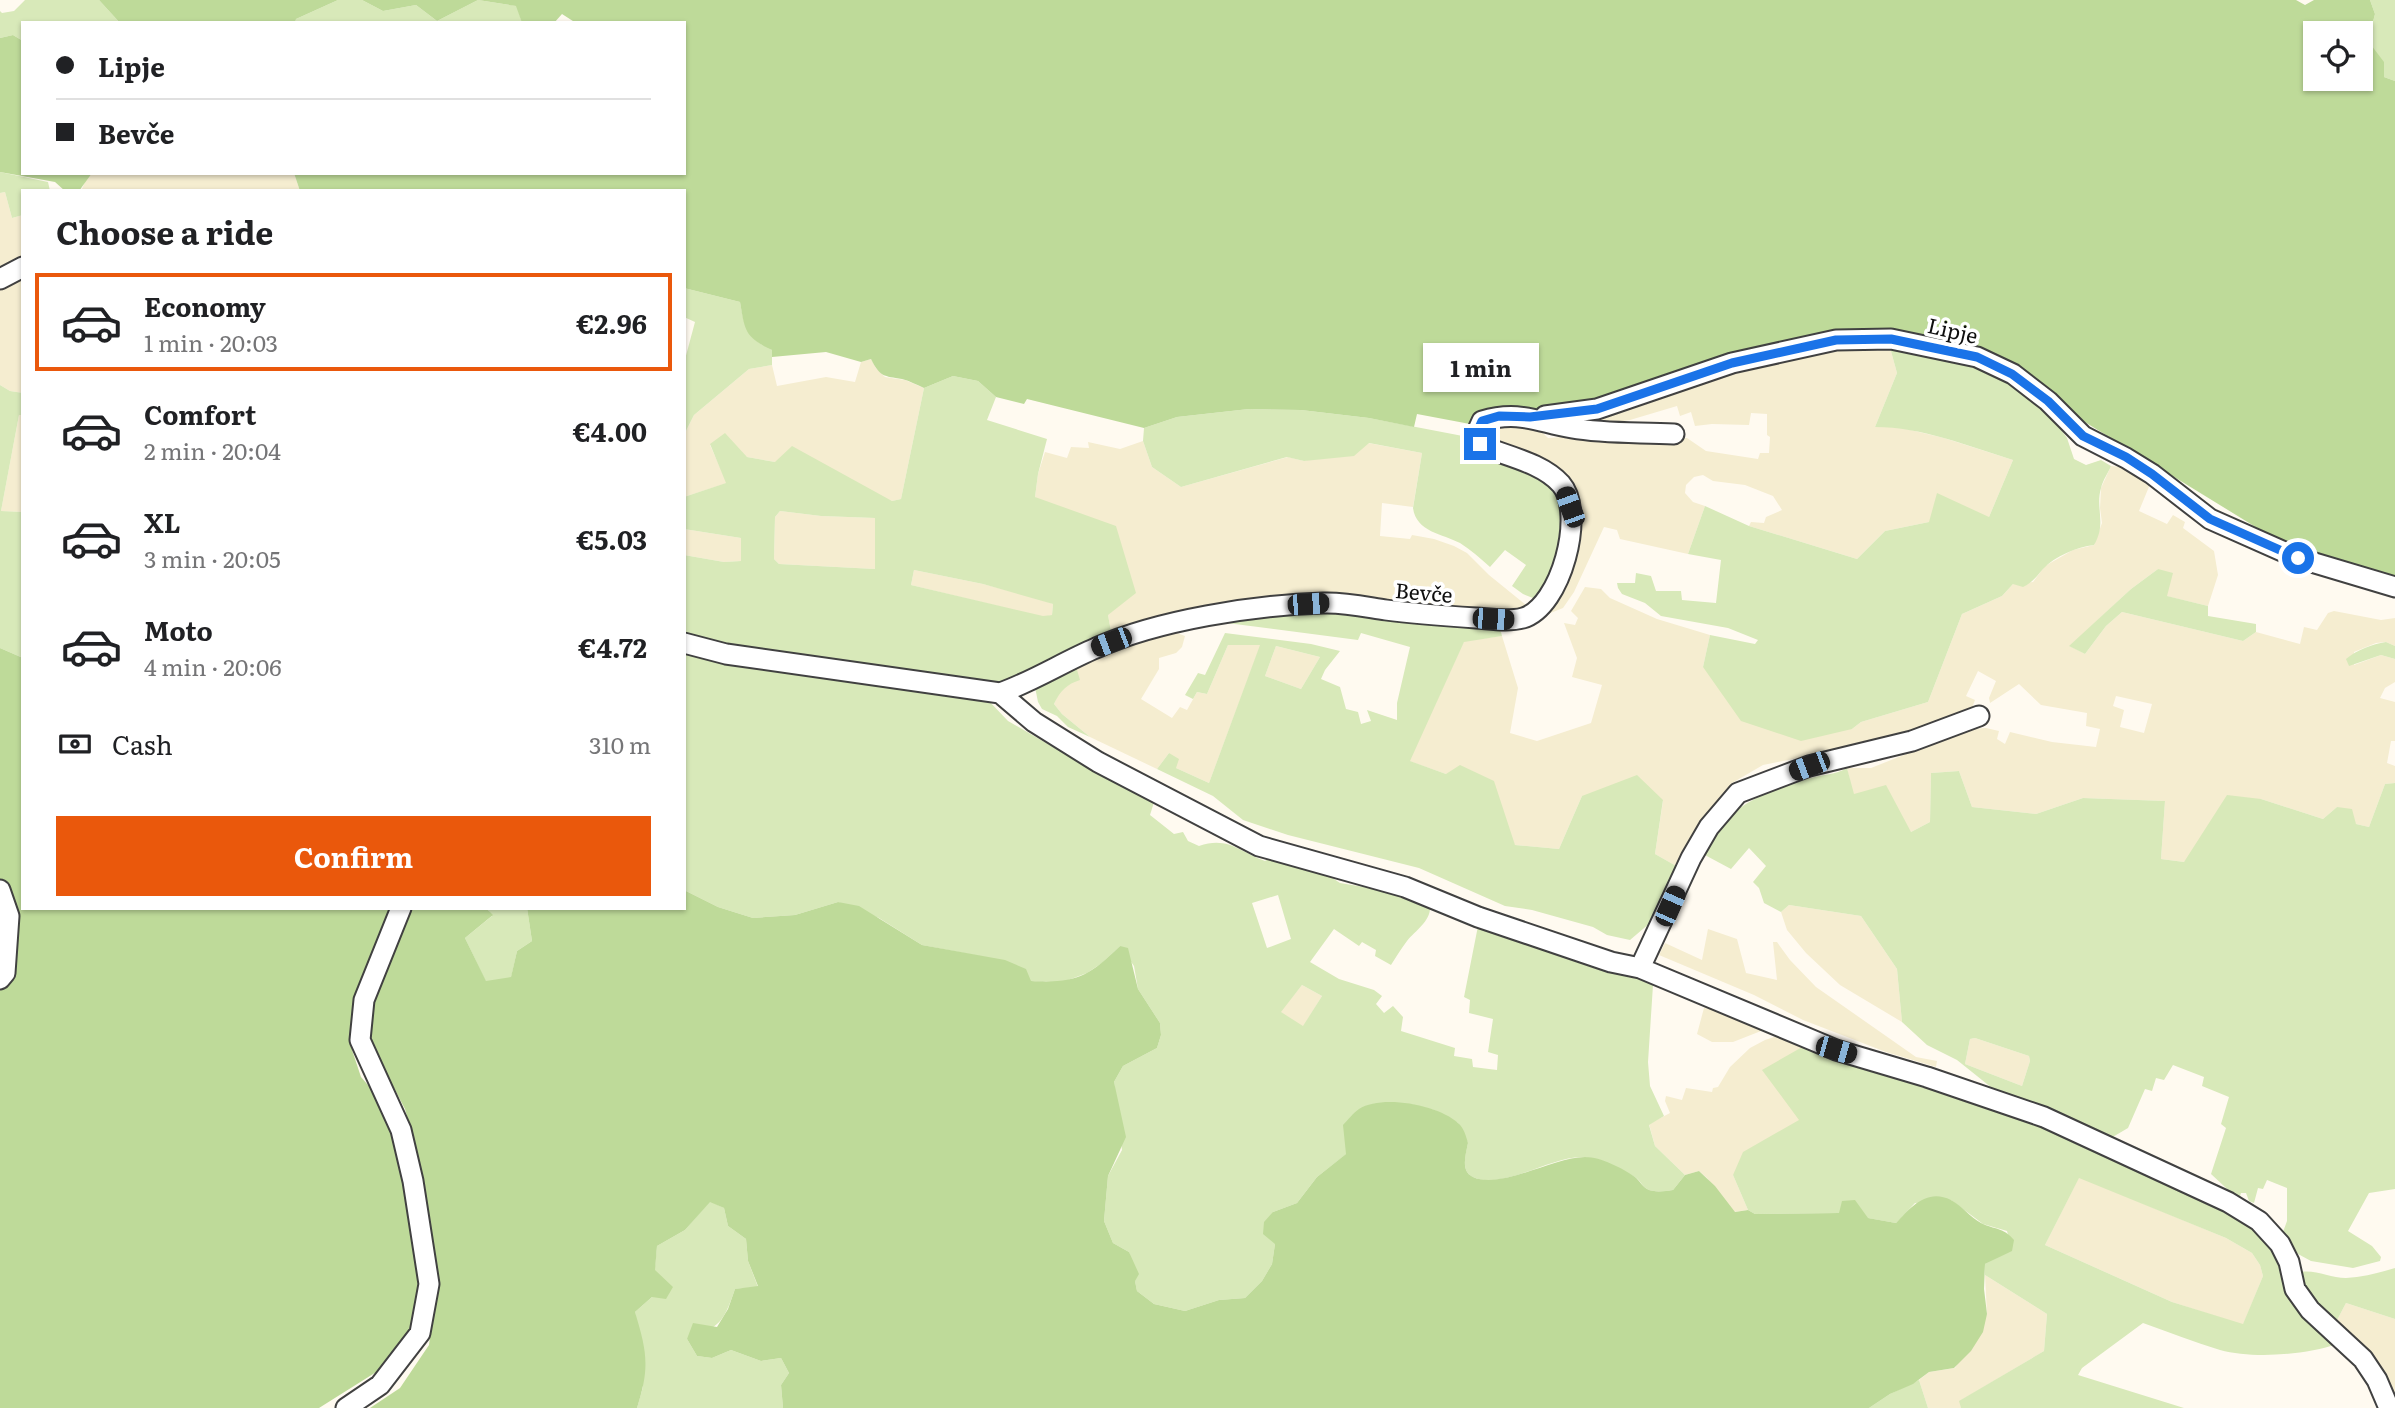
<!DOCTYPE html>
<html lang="en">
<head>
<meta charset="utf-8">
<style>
  :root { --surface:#fff; --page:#f6f6f6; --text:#202124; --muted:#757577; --line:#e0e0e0; --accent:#ea580c }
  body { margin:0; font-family:Literata,serif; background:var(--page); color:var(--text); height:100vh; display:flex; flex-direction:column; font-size:26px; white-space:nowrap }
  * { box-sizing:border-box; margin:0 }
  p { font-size:23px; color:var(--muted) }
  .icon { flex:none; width:38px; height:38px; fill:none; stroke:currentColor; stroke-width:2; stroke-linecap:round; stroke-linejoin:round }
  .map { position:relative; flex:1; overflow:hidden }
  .details { position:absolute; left:21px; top:189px; width:665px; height:721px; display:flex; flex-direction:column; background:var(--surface); border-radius:0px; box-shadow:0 2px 5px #0004 }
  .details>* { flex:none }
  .banner { position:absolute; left:21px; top:21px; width:665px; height:154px; border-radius:0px; box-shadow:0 2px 5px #0004; display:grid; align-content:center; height:154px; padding:0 35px; background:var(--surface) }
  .fabs { position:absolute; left:2303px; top:21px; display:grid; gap:14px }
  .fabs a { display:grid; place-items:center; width:70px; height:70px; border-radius:0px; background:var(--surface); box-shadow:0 2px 5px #0004; font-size:35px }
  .end { position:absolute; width:32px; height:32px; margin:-16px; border:9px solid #1a73e8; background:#fff; box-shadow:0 0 0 4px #fff }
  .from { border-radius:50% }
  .bubble { position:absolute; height:49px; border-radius:0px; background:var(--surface); box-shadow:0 2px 5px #0004; font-size:23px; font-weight:700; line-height:49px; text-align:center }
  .car { position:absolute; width:21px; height:42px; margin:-21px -10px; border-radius:9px; box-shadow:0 0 5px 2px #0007; background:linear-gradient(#222 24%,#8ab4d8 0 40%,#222 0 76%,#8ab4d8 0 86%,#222 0) }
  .banner b { display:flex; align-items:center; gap:24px; height:66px; font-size:26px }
  .banner b+b { border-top:2px solid var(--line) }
  .banner i { width:18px; height:18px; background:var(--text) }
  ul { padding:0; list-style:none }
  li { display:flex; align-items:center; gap:21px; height:98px; margin:0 14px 10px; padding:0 21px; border:4px solid transparent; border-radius:0px }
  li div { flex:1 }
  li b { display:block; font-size:26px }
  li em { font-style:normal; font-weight:700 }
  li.on { border-color:var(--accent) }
  li>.icon { width:63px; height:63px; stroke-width:1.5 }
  h2 { padding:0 35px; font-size:32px; line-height:84px }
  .pay { display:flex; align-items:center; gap:18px; height:77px; padding:0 35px; font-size:26px }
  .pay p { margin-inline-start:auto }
  .action { display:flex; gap:14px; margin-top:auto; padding:14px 35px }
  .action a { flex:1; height:80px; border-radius:0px; background:var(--accent); color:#fff; font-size:28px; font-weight:700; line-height:80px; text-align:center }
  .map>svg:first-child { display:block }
</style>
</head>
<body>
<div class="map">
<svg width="2395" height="1408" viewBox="0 0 2395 1408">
  <rect width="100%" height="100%" fill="#fffaf0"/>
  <path fill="#f5edd0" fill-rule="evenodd" d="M 92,173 L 294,173 L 300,191 L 79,191 L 82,189 L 87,177 Z
    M 5,192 L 12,218 L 23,215 L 23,261 L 0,274 L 0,193 Z
    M 23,268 L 23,393 L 10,391 L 0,385 L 0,281 Z
    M 1859,344 L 1889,344 L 1897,373 L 1875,427 L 1898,427 L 1944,438 L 2013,460 L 1989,517 L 1929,522 L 1885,531 L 1857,559 L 1749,526 L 1751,522 L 1764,523 L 1766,517 L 1782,510 L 1773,496 L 1745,485 L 1713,481 L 1703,475 L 1694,477 L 1686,485 L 1685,493 L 1693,502 L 1705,506 L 1688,554 L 1620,539 L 1617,530 L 1604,527 L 1574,592 L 1563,608 L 1548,614 L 1546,610 L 1578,521 L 1580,502 L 1577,490 L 1567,478 L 1505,447 L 1499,438 L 1498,430 L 1501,426 L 1516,423 L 1538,428 L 1548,438 L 1562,437 L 1570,433 L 1647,439 L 1687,438 L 1706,451 L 1758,459 L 1760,453 L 1769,453 L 1770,437 L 1767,435 L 1767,414 L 1751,413 L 1749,425 L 1712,424 L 1695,426 L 1691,412 L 1680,416 L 1677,406 L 1630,420 L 1593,426 L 1569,425 L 1708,376 Z
    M 871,359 L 876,368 L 885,377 L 905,380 L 924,388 L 901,499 L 892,501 L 775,462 L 747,457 L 710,445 L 727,483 L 684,497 L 684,435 L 694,415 L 749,369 L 772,365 L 777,386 L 826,377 L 855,382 L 861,362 Z
    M 19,415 L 23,415 L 23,512 L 1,511 Z
    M 1143,441 L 1152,467 L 1181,487 L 1288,457 L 1304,461 L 1368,443 L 1422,453 L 1413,507 L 1382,503 L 1380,536 L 1410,539 L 1412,535 L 1434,539 L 1454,546 L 1467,553 L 1489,575 L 1526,605 L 1527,611 L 1507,615 L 1332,599 L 1112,637 L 1108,615 L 1035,497 L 1038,474 L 1045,452 L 1067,458 L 1071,447 L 1089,448 L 1088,442 L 1120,449 Z
    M 2126,462 L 2153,477 L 2139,511 L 2167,524 L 2173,515 L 2185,522 L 2183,528 L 2214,551 L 2218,575 L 2208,606 L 2166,596 L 2158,569 L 2131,589 L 2070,646 L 2085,654 L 2106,626 L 2122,612 L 2243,641 L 2256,632 L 2300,644 L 2304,627 L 2317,630 L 2328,613 L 2334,611 L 2381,620 L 2395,618 L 2395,646 L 2386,642 L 2376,643 L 2354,652 L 2354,665 L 2381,655 L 2395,659 L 2395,682 L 2385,688 L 2380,698 L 2395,702 L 2395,741 L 2391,741 L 2387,763 L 2395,766 L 2395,783 L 2385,784 L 2369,827 L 2356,824 L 2337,807 L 2323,819 L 2261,799 L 2184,862 L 2161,859 L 2165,801 L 2083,798 L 2036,814 L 1972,807 L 1959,771 L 1931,773 L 1930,822 L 1911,832 L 1853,795 L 1847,768 L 1871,768 L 1969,729 L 1986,728 L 1999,731 L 1997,739 L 2005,744 L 2010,732 L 2052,742 L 2096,747 L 2100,729 L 2086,726 L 2087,713 L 2041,705 L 2019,684 L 1990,703 L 1989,698 L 1996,681 L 1978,671 L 1966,696 L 1975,700 L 1969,716 L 1878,742 L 1763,765 L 1732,783 L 1695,832 L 1678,867 L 1655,854 L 1663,801 L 1582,796 L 1559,849 L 1515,845 L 1446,774 L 1409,761 L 1464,641 L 1502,636 L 1518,688 L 1510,733 L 1537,741 L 1591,723 L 1602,685 L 1572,677 L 1577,658 L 1564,623 L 1575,625 L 1578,618 L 1571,611 L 1585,587 L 1601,589 L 1610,598 L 1657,619 L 1710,635 L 1703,667 L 1852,729 L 1861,722 L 1928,702 L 1962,614 L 2002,596 L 2013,584 L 2033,582 L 2045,566 L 2073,550 L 2094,545 L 2102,523 L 2100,508 L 2101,488 L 2111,466 L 2121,467 ZM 2116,696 L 2152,704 L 2144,733 L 2120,727 L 2124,710 L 2113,706 Z
    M 780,511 L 821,516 L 875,518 L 875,569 L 779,564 L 774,559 L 775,517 Z
    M 684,529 L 741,538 L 741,561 L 724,562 L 684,555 Z
    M 914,570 L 983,584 L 1040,599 L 1053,604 L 1052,615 L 1043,617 L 911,585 Z
    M 1177,633 L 1185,636 L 1182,647 L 1176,653 L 1159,658 L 1159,669 L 1141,699 L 1172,718 L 1180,707 L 1187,710 L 1197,692 L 1207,694 L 1228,645 L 1261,644 L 1209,783 L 1176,768 L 1169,753 L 1157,769 L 1090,737 L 1062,714 L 1054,704 L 1059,693 L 1070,683 L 1075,663 L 1126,643 Z
    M 1276,646 L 1320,657 L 1301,689 L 1265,676 Z
    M 1789,905 L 1861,916 L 1897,969 L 1902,1022 L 1840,985 L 1806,953 L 1787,930 L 1781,912 Z
    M 1708,929 L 1737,939 L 1746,973 L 1777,980 L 1773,942 L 1777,942 L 1790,960 L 1816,987 L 1916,1057 L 1937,1061 L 1936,1067 L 1886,1052 L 1803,1020 L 1754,995 L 1659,955 L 1665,943 L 1702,960 Z
    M 1302,985 L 1322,996 L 1303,1027 L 1280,1012 Z
    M 1704,1008 L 1732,1013 L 1761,1026 L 1761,1031 L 1733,1042 L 1712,1042 L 1697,1034 Z
    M 1780,1035 L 1804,1046 L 1800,1120 L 1733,1175 L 1748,1210 L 1734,1212 L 1707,1178 L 1699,1171 L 1685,1175 L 1655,1146 L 1649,1124 L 1670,1113 L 1665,1101 L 1666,1096 L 1682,1100 L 1686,1088 L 1712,1092 L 1713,1088 L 1718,1087 L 1730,1067 L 1750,1048 L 1765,1040 Z
    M 1975,1038 L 2029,1056 L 2030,1061 L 2022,1086 L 1965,1064 L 1970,1039 Z
    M 2079,1177 L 2226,1238 L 2252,1253 L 2260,1265 L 2263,1276 L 2243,1325 L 2172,1302 L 2045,1245 Z
    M 1985,1275 L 2047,1314 L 2044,1351 L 1960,1401 L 1961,1408 L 1928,1408 L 1919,1380 L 1929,1372 L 1955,1368 L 1987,1314 Z
    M 2346,1303 L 2395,1319 L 2395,1405 L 2376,1360 L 2363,1344 L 2335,1324 Z"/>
  <path fill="#d8e9b9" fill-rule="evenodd" d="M 25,0 L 99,0 L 120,23 L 23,23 L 23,41 L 13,35 L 0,38 L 0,11 L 2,13 L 14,11 Z
    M 338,0 L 362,0 L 383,11 L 416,5 L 437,21 L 478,0 L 517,6 L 522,23 L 295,23 L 296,19 Z
    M 2370,0 L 2395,0 L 2395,81 L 2384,77 L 2368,41 L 2375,14 Z
    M 0,172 L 48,182 L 50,191 L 23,191 L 23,215 L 12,218 L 5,192 L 0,193 Z
    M 684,288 L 740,302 C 745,329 747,338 772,350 L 772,365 L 749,369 L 694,415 L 684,435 L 684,363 L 695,322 L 684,317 Z
    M 1889,344 L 1934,351 L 2008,378 L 2047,411 L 2067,438 L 2074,459 L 2086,465 L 2101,460 L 2111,466 C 2108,473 2103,480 2101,488 C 2095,509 2107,523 2094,545 C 2077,547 2055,556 2043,569 C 2036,577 2033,582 2023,587 L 2013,584 L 2002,596 L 1962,614 L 1928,702 L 1861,722 L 1852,729 L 1801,741 L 1741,721 L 1703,667 L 1710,635 L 1755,644 L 1758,640 L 1728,628 L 1661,616 L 1645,603 L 1622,594 L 1618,588 L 1617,583 L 1635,583 L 1636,573 L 1651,576 L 1656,591 L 1681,591 L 1682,600 L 1716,603 L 1721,560 L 1688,554 L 1705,506 L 1749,526 L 1857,559 L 1885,531 L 1929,522 L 1937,493 L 1989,517 L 2013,460 C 1968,446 1922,427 1875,427 L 1897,373 Z
    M 953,376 L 978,381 L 996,397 L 987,420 L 1047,439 L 1038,474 L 1035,497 L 1116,526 L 1136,593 L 1108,615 L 1112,637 L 1033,675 L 987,686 L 684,638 L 684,555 L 724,562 L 741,561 L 741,538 L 684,529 L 684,497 L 726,483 L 710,444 L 725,433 L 747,457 L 775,462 L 792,446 L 892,501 L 901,499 L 924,388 ZM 780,511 L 821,516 L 875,518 L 875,569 L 779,564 L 774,559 L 775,517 ZM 914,570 L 983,584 L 1053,604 L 1052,615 L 1043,616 L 911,585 Z
    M 0,385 L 10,391 L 23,393 L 23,415 L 19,415 L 1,511 L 23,512 L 23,658 L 0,648 Z
    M 1249,409 L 1301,410 L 1369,418 L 1468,437 L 1472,443 L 1549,480 L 1567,509 L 1559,561 L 1538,600 L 1523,594 L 1512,586 L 1526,565 L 1505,550 L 1490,567 C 1480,558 1471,550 1460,543 C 1443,534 1416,532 1413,508 L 1422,453 L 1369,443 L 1354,456 L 1304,461 L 1287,457 L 1181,487 L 1152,467 L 1143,441 L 1144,428 L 1177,417 Z
    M 2158,569 L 2173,573 L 2167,596 L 2208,606 L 2208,616 L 2256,624 L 2256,632 L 2243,641 L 2122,612 L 2106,626 L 2085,654 L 2069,646 L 2131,589 Z
    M 1312,610 L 1494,627 L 1501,632 L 1502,636 L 1464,642 L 1410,761 L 1446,774 L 1460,765 L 1494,781 L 1515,845 L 1559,849 L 1582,796 L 1637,775 L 1663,800 L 1655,854 L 1678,867 L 1650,923 L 1630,940 L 1607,935 L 1593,927 L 1532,910 L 1505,906 L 1419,868 L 1288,835 L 1243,820 L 1213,796 L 1157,769 L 1169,753 L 1179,759 L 1176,768 L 1209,783 L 1260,645 L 1228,645 L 1207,694 L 1197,692 L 1193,699 L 1185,695 L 1198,673 L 1205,675 L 1225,633 L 1311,644 L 1340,651 L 1325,670 L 1321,679 L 1340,687 L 1346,709 L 1358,712 L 1361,724 L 1371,721 L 1367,710 L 1397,720 L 1397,703 L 1410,647 L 1361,633 L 1358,640 L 1227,623 L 1246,616 ZM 1276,646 L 1320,657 L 1301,689 L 1265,676 Z
    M 2386,642 L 2395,646 L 2395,659 L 2381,655 L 2349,666 L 2346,659 C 2357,650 2372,644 2386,642 Z
    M 684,649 L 988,700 L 1008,721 L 1098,773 L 1155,799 L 1150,815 L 1174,834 L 1183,832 L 1188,841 L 1199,846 C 1228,836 1240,852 1265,861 L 1270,858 L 1331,877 L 1340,883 L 1388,891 L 1430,904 C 1432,921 1416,930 1407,941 C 1401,949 1396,957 1391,965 L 1375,956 L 1376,950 L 1362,942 L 1359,946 L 1334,929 L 1310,962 L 1339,979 L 1374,990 L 1382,996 L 1376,1004 L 1384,1013 L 1393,1006 L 1403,1017 L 1401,1031 L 1455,1048 L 1454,1056 L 1472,1059 L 1473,1067 L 1497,1070 L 1498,1055 L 1488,1052 L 1493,1019 L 1469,1013 L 1470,1000 L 1464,997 L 1478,926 L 1626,974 L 1653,985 L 1648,1062 L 1650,1086 L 1664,1116 L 1649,1125 L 1655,1146 L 1685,1175 L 1673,1190 C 1665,1191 1655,1193 1647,1189 C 1642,1186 1640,1180 1635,1177 C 1629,1173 1591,1158 1584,1157 C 1552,1155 1503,1191 1473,1177 C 1460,1171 1466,1153 1468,1143 L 1458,1123 L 1434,1110 L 1410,1104 L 1317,1177 L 1297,1203 L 1273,1212 L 1275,1244 L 1272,1264 L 1262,1281 L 1245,1298 L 1219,1300 L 1185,1311 L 1154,1304 L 1137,1291 L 1129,1252 L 1113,1243 L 1104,1221 L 1108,1176 L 1122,1150 L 1114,1082 L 1123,1066 L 1157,1048 L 1161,1035 L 1160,1023 L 1138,989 L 1134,966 L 1120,946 L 1102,963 L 1087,973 L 1063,982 L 1030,981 L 1005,961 L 922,945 L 879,918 L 838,902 L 795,915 L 753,918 L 718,907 L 684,890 ZM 1278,895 L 1291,939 L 1267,948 L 1252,903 ZM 1302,985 L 1322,996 L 1303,1026 L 1281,1012 Z
    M 1075,663 L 1080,680 C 1067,684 1060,691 1054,704 L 1062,714 L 1090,737 L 1068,727 L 1057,716 L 1042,709 L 1038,702 L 1035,687 Z
    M 1847,768 L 1854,794 L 1886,785 L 1911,832 L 1930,822 L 1931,773 L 1959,771 L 1972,807 L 2036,814 L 2083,798 L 2165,801 L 2161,859 L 2184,862 L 2227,795 L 2261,799 L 2323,819 L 2337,807 L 2352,809 L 2356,824 L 2369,827 L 2385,784 L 2395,783 L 2395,1189 L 2369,1193 L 2348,1231 L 2372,1246 L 2381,1257 L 2380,1261 L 2353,1268 L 2311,1261 L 2298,1254 L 2283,1232 L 2287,1221 L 2287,1188 L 2267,1180 L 2263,1189 L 2258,1188 L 2254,1203 L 2249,1201 L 2246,1193 L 2241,1193 L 2239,1200 L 2211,1174 L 2226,1128 L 2221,1124 L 2229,1097 L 2202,1086 L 2204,1077 L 2173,1065 L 2164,1080 L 2156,1078 L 2152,1091 L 2145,1089 L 2128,1128 L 2111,1138 L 2058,1113 L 1992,1088 L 1957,1060 L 1927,1045 L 1902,1022 L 1897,969 L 1861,916 L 1789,905 L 1781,912 L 1764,903 L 1759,888 L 1753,882 L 1766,866 L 1749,848 L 1731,869 L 1703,854 C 1708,845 1713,834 1720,826 C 1743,799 1778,788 1811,778 C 1824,774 1835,775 1847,768 ZM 1975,1038 L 2029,1056 L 2030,1061 L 2022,1086 L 1965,1064 L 1970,1039 Z
    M 487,908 L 527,908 L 532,941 L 517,951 L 511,978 L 486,982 L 465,938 L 492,916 Z
    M 1804,1046 L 1962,1089 L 2233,1214 L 2254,1230 L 2273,1253 L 2292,1294 L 2337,1344 C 2305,1355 2253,1359 2220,1350 C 2194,1342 2169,1332 2143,1323 L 2082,1368 L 2078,1375 L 2184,1408 L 1961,1408 L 1959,1401 L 2044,1351 L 2047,1314 L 1985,1275 L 1985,1264 L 2012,1250 L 2007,1231 L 1983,1224 L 1951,1200 L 1915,1203 L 1896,1223 L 1839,1213 L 1755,1214 L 1748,1210 L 1733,1175 L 1743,1152 L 1799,1120 L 1762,1070 ZM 2079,1178 L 2226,1238 L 2252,1253 L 2260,1265 L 2263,1276 L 2243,1324 L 2172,1302 L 2045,1245 Z
    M 710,1201 L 724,1208 L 728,1226 L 746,1239 L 748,1261 L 758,1287 L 735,1289 C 723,1323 721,1326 687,1339 L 697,1356 L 712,1358 L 731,1350 L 761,1361 L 781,1358 L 789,1373 L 781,1385 L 783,1408 L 637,1408 L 643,1387 L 635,1312 L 652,1297 L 657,1246 L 685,1230 Z
    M 2395,1268 L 2395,1319 L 2346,1303 L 2335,1324 L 2312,1301 L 2297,1273 C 2313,1268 2329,1278 2346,1278 C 2363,1277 2379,1273 2395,1268 Z
    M 1919,1380 L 1928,1408 L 1869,1408 L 1890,1394 Z"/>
  <path fill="#beda99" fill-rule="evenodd" d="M 99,0 L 338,0 L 296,19 L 295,23 L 120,23 Z
    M 362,0 L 2296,0 L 2305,5 L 2314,0 L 2370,0 L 2375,14 L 2368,41 L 2384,62 L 2384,77 L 2395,81 L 2395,577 L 2314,552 L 2267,534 L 2088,424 L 1978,349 L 1916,334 L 1893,330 L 1547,412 L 1521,407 L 1497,409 L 1470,424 L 1417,414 L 1414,427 L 1369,418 L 1301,410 L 1249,409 L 1177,417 L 1144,428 L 1027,399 L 1024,404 L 996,397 L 978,381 L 953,376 L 924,388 C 917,385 910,381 902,379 C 884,376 880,377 871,359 L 861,362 L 826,352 L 772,357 L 772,350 C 744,337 745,330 740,302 L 684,288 L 684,191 L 300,191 L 294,173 L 684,173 L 684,23 L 576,23 L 562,14 L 554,23 L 522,23 L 516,6 L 478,0 L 437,21 L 416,5 L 383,11 ZM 2315,33 L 2361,33 L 2361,79 L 2315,79 Z
    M 13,35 L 23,41 L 23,173 L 92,173 L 79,191 L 65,191 L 55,182 L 0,172 L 0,38 Z
    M 0,648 L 23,658 L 23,908 L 391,908 L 365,979 L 350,1034 L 352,1050 L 361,1077 L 387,1107 L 399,1139 L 418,1279 L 418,1302 L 411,1338 L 381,1369 L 319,1408 L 0,1408 Z
    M 684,890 L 718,907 L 753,918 L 795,915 L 838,902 L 859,906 L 922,945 L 1005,960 L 1026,969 L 1031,981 C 1076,983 1087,978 1120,946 L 1128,948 L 1138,989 L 1160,1023 L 1161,1035 L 1157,1048 L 1123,1066 L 1114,1082 L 1126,1137 L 1108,1176 L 1104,1221 L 1113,1243 L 1129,1252 L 1139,1274 L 1135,1281 L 1137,1291 L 1154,1304 L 1185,1311 L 1219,1300 L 1245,1298 L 1262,1281 L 1272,1264 L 1275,1244 L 1263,1234 L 1264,1222 L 1273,1212 L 1297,1203 L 1317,1177 L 1346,1154 L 1343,1125 C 1348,1120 1353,1113 1359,1109 C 1382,1094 1439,1105 1458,1123 C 1464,1128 1466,1136 1468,1143 C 1466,1154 1460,1171 1473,1177 C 1501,1190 1553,1157 1585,1157 C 1601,1157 1622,1168 1635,1177 C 1639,1180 1642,1186 1647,1189 C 1655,1193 1665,1191 1673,1190 L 1685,1175 L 1699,1171 L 1715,1186 L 1735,1212 L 1748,1210 L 1755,1214 L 1839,1213 L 1842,1201 L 1855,1200 L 1868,1218 L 1896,1223 C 1911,1207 1927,1188 1951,1200 C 1962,1206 1970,1217 1981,1223 C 1995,1230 2003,1227 2014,1240 L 2012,1251 L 1985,1264 L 1984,1289 L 1987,1314 L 1983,1332 L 1971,1351 L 1954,1368 L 1929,1372 L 1913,1384 L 1890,1394 L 1869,1408 L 783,1408 L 781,1385 L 789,1373 L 781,1358 L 761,1361 L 731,1350 L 712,1358 L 697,1356 L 687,1339 L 693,1323 L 717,1327 L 728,1309 L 735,1289 L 758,1286 L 748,1261 L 746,1239 L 728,1226 L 724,1208 L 710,1202 L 685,1230 L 657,1246 L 655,1270 L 673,1287 L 666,1299 L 652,1297 L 635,1312 C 647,1352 650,1367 637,1408 L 370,1408 L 400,1388 L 429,1345 L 436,1289 L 425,1195 L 416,1149 L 405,1109 L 393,1086 L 377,1067 L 365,1030 L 375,997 L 407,908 L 488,910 L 493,915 L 465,938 L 486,981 L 511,977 L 517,951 L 532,941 L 527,908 L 684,908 Z"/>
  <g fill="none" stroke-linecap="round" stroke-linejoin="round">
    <defs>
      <path id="minor" d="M 0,279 L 23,267
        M 1545,416 L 1597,409 L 1732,363 L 1836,340 L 1891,339 L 1977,357 L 2013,374 L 2048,401 L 2083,436 L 2126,458 L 2152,474 L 2210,519 L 2298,558 L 2395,587
        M 684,643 L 726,654 L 1000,693 L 1034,722 L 1098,762 L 1259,846 L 1405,887 L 1478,917 L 1611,962 L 1640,968 L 1836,1050 L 1927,1077 L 2044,1117 L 2228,1202 L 2259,1221 L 2280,1244 L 2289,1262 L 2295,1289 L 2310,1310 L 2363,1359 L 2377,1380 L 2389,1408
        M 1000,693 C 1034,681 1063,662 1096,648 C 1158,620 1255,605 1323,603 C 1344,602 1366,607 1386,610 C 1416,614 1446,616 1476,618 C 1491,619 1508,622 1523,618 C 1561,607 1586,513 1561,484 C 1541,462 1505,456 1480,445 L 1477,432 L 1482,421 C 1519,410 1537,422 1572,428 C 1605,434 1641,432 1674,434
        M 0,890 L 9,916 L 5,973 L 0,979
        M 1640,968 L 1691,858 L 1709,827 L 1738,793 L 1809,766 L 1912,741 L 1979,716
        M 346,1408 L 380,1385 L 420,1333 L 429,1284 L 413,1181 L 401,1130 L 360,1040 L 364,1000 L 401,908"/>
    </defs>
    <use href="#minor" stroke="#414141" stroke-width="23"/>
    <use href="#minor" stroke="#fff" stroke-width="19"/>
  </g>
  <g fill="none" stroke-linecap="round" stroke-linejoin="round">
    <path stroke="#1a73e8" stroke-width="9" d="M 1480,444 L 1477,432 L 1482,421 L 1499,416 L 1530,417 L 1597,409 L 1732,363 L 1836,340 L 1891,339 L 1977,357 L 2012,374 L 2048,401 L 2083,436 L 2126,457 L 2152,474 L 2210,519 L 2298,558"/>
  </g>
  <g text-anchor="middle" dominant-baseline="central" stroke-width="7" stroke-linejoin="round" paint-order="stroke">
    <g font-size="21" fill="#0e0e0e" stroke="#fff">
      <text transform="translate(1953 329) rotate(13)">Lipje</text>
      <text transform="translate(1424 591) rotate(5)">Bevče</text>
    </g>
  </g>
</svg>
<div class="fabs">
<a><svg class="icon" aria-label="locate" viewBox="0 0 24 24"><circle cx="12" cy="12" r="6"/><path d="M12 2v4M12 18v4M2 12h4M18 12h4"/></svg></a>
</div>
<i class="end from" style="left:2298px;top:558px"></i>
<i class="end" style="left:1480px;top:444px"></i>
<div class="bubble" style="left:1423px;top:343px;width:116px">1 min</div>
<i class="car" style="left:1570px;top:507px;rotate:340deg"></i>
<i class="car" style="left:1308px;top:604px;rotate:86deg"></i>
<i class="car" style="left:1493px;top:619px;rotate:93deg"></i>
<i class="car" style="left:1111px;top:642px;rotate:249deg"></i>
<i class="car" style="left:1809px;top:766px;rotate:249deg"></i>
<i class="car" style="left:1670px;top:906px;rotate:24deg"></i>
<i class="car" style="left:1836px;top:1050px;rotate:106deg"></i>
<div class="banner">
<b><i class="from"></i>Lipje</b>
<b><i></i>Bevče</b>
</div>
<section class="details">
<h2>Choose a ride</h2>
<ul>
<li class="on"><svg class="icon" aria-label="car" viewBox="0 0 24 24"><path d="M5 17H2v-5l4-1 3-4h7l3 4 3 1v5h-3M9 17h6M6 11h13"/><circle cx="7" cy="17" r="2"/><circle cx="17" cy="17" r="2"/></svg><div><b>Economy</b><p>1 min · 20:03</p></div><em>€2.96</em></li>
<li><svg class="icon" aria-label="car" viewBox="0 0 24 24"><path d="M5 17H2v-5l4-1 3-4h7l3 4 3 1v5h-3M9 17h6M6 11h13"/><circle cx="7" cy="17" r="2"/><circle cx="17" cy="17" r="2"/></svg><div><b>Comfort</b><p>2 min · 20:04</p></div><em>€4.00</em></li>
<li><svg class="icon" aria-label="car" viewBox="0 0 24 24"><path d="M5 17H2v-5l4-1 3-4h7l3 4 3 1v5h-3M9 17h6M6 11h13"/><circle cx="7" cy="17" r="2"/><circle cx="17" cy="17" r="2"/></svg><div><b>XL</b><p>3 min · 20:05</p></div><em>€5.03</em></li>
<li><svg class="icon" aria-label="car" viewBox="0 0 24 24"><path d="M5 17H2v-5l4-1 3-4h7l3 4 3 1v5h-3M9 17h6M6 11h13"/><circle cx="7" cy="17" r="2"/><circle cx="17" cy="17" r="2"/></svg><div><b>Moto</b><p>4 min · 20:06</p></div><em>€4.72</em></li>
</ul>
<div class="pay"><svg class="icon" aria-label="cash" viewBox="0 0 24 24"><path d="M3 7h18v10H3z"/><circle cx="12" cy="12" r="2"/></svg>Cash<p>310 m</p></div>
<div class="action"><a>Confirm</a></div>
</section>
</div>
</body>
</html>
